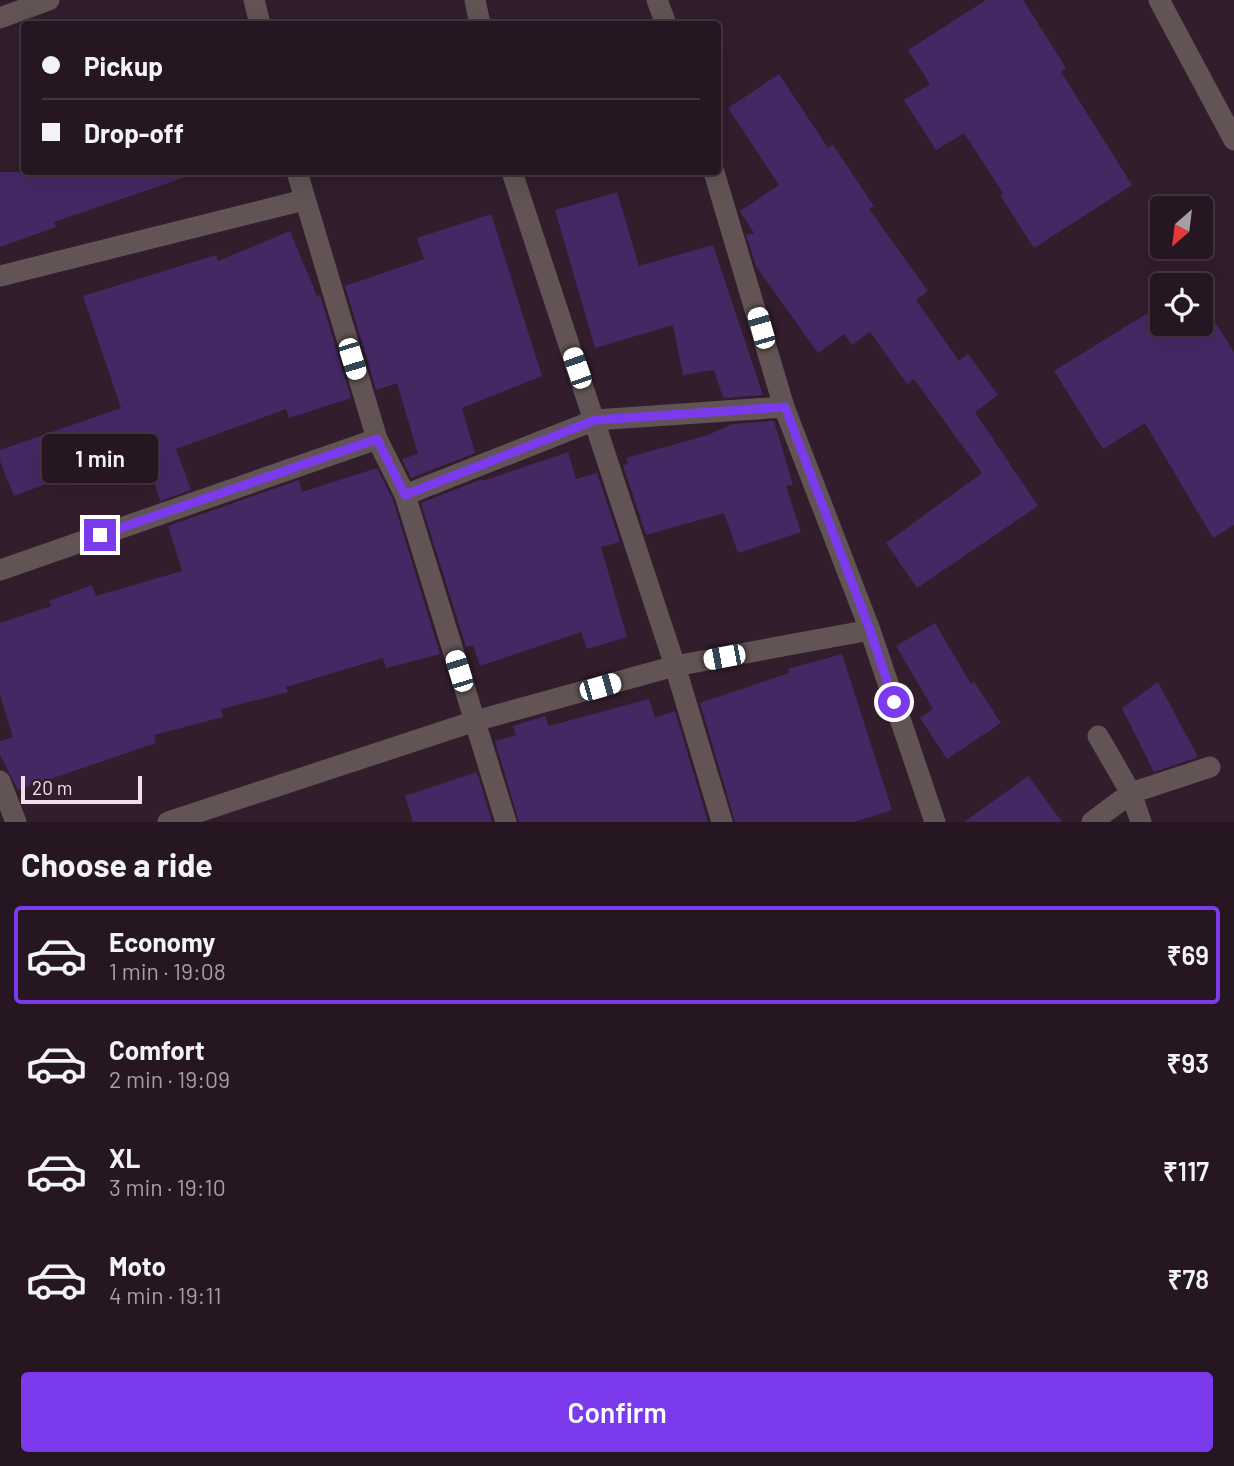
<!DOCTYPE html>
<html lang="en">
<head>
<meta charset="utf-8">
<style>
  :root { --surface:#261621; --page:#32232e; --text:#f1f3f6; --muted:#a49fa5; --line:#42353f; --accent:#7c3aed }
  body { margin:0; font-family:Barlow,sans-serif; background:var(--page); color:var(--text); height:100vh; display:flex; flex-direction:column; font-size:26px; white-space:nowrap }
  * { box-sizing:border-box; margin:0 }
  p { font-size:23px; color:var(--muted) }
  .icon { flex:none; width:38px; height:38px; fill:none; stroke:currentColor; stroke-width:2; stroke-linecap:round; stroke-linejoin:round }
  .map { position:relative; height:822px; overflow:hidden }
  .sheet { display:flex; flex-direction:column; background:var(--surface); flex:1 }
  .sheet>* { flex:none }
  .hud { position:absolute; left:21px; top:21px; width:700px; height:154px; border-radius:7px; box-shadow:0 7px 28px #0002,0 0 0 2px var(--line); display:grid; align-content:center; height:154px; padding:0 21px; background:var(--surface) }
  .needle { width:46px; rotate:208deg }
  .controls { position:absolute; left:1150px; top:196px; display:grid; gap:14px }
  .controls a { display:grid; place-items:center; width:63px; height:63px; border-radius:7px; background:var(--surface); box-shadow:0 7px 28px #0002,0 0 0 2px var(--line); font-size:35px }
  .scale { position:absolute; left:21px; bottom:18px; width:121px; box-sizing:border-box; padding-left:7px; border:4px solid #eedfe9; border-top:0; font-size:19px; line-height:24px; white-space:nowrap; color:#eedfe9; -webkit-text-stroke:5px #321d2c; paint-order:stroke }
  .end { position:absolute; width:32px; height:32px; margin:-16px; border:9px solid #7c3aed; background:#fff; box-shadow:0 0 0 4px #fff }
  .from { border-radius:50% }
  .bubble { position:absolute; height:49px; border-radius:7px; background:var(--surface); box-shadow:0 7px 28px #0002,0 0 0 2px var(--line); font-size:23px; font-weight:600; line-height:49px; text-align:center }
  .car { position:absolute; width:21px; height:42px; margin:-21px -10px; border-radius:9px; box-shadow:0 0 5px 2px #0007; background:linear-gradient(#fff 24%,#345 0 40%,#fff 0 76%,#345 0 86%,#fff 0) }
  .hud b { display:flex; align-items:center; gap:24px; height:66px; font-size:26px }
  .hud b+b { border-top:2px solid var(--line) }
  .hud i { width:18px; height:18px; background:var(--text) }
  ul { padding:0; list-style:none }
  li { display:flex; align-items:center; gap:21px; height:98px; margin:0 14px 10px; padding:0 7px; border:4px solid transparent; border-radius:7px }
  li div { flex:1 }
  li b { display:block; font-size:26px }
  li em { font-style:normal; font-weight:600 }
  li.active { border-color:var(--accent) }
  li>.icon { width:63px; height:63px; stroke-width:1.5 }
  h2 { padding:0 21px; font-size:32px; line-height:84px }
  .button { display:flex; gap:14px; margin-top:auto; padding:14px 21px }
  .button a { flex:1; height:80px; border-radius:7px; background:var(--accent); color:#fff; font-size:28px; font-weight:600; line-height:80px; text-align:center }
  .map>svg:first-child { display:block }
</style>
</head>
<body>
<div class="map">
<svg width="1234" height="822" viewBox="0 0 1234 822">
  <rect width="100%" height="100%" fill="#321d2c"/>
  <path fill="#442864" d="M 986,0 L 1023,0 L 1066,68 L 1061,72 L 1132,185 L 1034,248 L 1000,195 L 1003,193 L 964,133 L 936,150 L 904,100 L 930,84 L 908,50 Z
    M 779,74 L 828,148 L 833,145 L 874,206 L 869,209 L 928,291 L 916,300 L 959,361 L 968,354 L 998,395 L 975,412 L 1038,506 L 917,588 L 886,543 L 982,473 L 914,379 L 907,384 L 870,332 L 852,345 L 844,334 L 818,353 L 756,266 L 746,235 L 754,233 L 740,211 L 779,185 L 728,108 Z
    M 0,172 L 185,172 L 186,177 L 54,222 L 56,227 L 0,247 Z
    M 617,192 L 639,266 L 713,245 L 763,395 L 723,398 L 714,370 L 683,375 L 673,325 L 595,348 L 555,210 Z
    M 491,214 L 542,376 L 462,408 L 475,453 L 411,478 L 402,459 L 418,454 L 397,383 L 376,390 L 345,286 L 424,259 L 417,238 Z
    M 290,231 L 317,296 L 320,295 L 351,398 L 289,418 L 286,409 L 176,449 L 191,490 L 160,501 L 149,466 L 142,469 L 136,451 L 61,475 L 62,478 L 14,496 L 0,461 L 0,450 L 121,408 L 83,296 L 216,255 L 218,261 Z
    M 1200,298 L 1234,352 L 1234,525 L 1213,538 L 1145,423 L 1103,449 L 1054,371 L 1162,304 L 1162,324 L 1200,324 Z
    M 774,421 L 793,485 L 786,486 L 801,532 L 738,553 L 724,513 L 646,535 L 623,465 L 628,464 L 626,458 L 708,435 L 732,424 Z
    M 568,452 L 576,479 L 597,473 L 620,542 L 601,547 L 627,637 L 587,649 L 581,632 L 480,666 L 473,645 L 466,647 L 421,503 L 482,479 L 483,481 Z
    M 377,468 L 393,500 L 440,654 L 386,668 L 383,658 L 286,687 L 288,692 L 221,709 L 223,717 L 154,735 L 156,743 L 18,790 L 0,755 L 0,741 L 13,737 L 0,695 L 0,623 L 51,606 L 49,601 L 92,585 L 96,596 L 182,571 L 168,526 L 299,480 L 302,492 Z
    M 935,623 L 971,684 L 974,682 L 1001,723 L 947,759 L 920,718 L 933,709 L 896,646 Z
    M 842,654 L 892,810 L 854,822 L 735,822 L 700,703 L 789,673 L 788,669 Z
    M 1158,682 L 1198,757 L 1154,772 L 1122,708 Z
    M 649,699 L 655,718 L 675,711 L 708,822 L 519,822 L 495,741 L 516,735 L 513,726 L 545,716 L 549,726 Z
    M 477,772 L 492,822 L 413,822 L 405,796 Z
    M 1028,776 L 1062,822 L 964,822 Z"/>
  <g fill="none" stroke-linecap="round" stroke-linejoin="round">
    <path stroke="#625455" stroke-width="21" d="M 254,0 L 260,24
      M 475,0 L 480,24
      M 657,0 L 666,24
      M 1159,0 L 1234,140
      M 0,18 L 49,0
      M 297,172 L 377,439 L 405,495 L 506,822
      M 512,172 L 675,666 L 722,822
      M 714,172 L 784,407 L 870,630 L 935,822
      M 0,276 L 304,200
      M 405,495 L 595,420 L 784,407
      M 0,570 L 377,439
      M 1098,736 L 1131,793 L 1141,822
      M 0,781 L 16,822
      M 168,822 L 475,721 L 675,666 L 870,630
      M 1092,822 L 1131,793 L 1210,767"/>
  </g>
  <g fill="none" stroke-linecap="round" stroke-linejoin="round">
    <path stroke="#7c3aed" stroke-width="9" d="M 100,535 L 377,439 L 405,495 L 595,420 L 785,407 L 870,630 L 894,702"/>
  </g>
</svg>
<div class="controls">
<a><svg class="needle" viewBox="-14 -14 28 28"><path d="M0-13l5 13h-10z" fill="#e53935"/><path d="M0 13l5-13h-10z" fill="#a49fa5"/></svg></a>
<a><svg class="icon" aria-label="locate" viewBox="0 0 24 24"><circle cx="12" cy="12" r="6"/><path d="M12 2v4M12 18v4M2 12h4M18 12h4"/></svg></a>
</div>
<div class="scale">20 m</div>
<i class="end from" style="left:894px;top:702px"></i>
<i class="end" style="left:100px;top:535px"></i>
<div class="bubble" style="left:42px;top:434px;width:116px">1 min</div>
<i class="car" style="left:761px;top:328px;rotate:344deg"></i>
<i class="car" style="left:352px;top:359px;rotate:163deg"></i>
<i class="car" style="left:577px;top:368px;rotate:341deg"></i>
<i class="car" style="left:724px;top:657px;rotate:259deg"></i>
<i class="car" style="left:459px;top:671px;rotate:343deg"></i>
<i class="car" style="left:600px;top:687px;rotate:74deg"></i>
<div class="hud">
<b><i class="from"></i>Pickup</b>
<b><i></i>Drop-off</b>
</div>
</div>
<section class="sheet">
<h2>Choose a ride</h2>
<ul>
<li class="active"><svg class="icon" aria-label="car" viewBox="0 0 24 24"><path d="M5 17H2v-5l4-1 3-4h7l3 4 3 1v5h-3M9 17h6M6 11h13"/><circle cx="7" cy="17" r="2"/><circle cx="17" cy="17" r="2"/></svg><div><b>Economy</b><p>1 min · 19:08</p></div><em>₹69</em></li>
<li><svg class="icon" aria-label="car" viewBox="0 0 24 24"><path d="M5 17H2v-5l4-1 3-4h7l3 4 3 1v5h-3M9 17h6M6 11h13"/><circle cx="7" cy="17" r="2"/><circle cx="17" cy="17" r="2"/></svg><div><b>Comfort</b><p>2 min · 19:09</p></div><em>₹93</em></li>
<li><svg class="icon" aria-label="car" viewBox="0 0 24 24"><path d="M5 17H2v-5l4-1 3-4h7l3 4 3 1v5h-3M9 17h6M6 11h13"/><circle cx="7" cy="17" r="2"/><circle cx="17" cy="17" r="2"/></svg><div><b>XL</b><p>3 min · 19:10</p></div><em>₹117</em></li>
<li><svg class="icon" aria-label="car" viewBox="0 0 24 24"><path d="M5 17H2v-5l4-1 3-4h7l3 4 3 1v5h-3M9 17h6M6 11h13"/><circle cx="7" cy="17" r="2"/><circle cx="17" cy="17" r="2"/></svg><div><b>Moto</b><p>4 min · 19:11</p></div><em>₹78</em></li>
</ul>
<div class="button"><a>Confirm</a></div>
</section>
</body>
</html>
